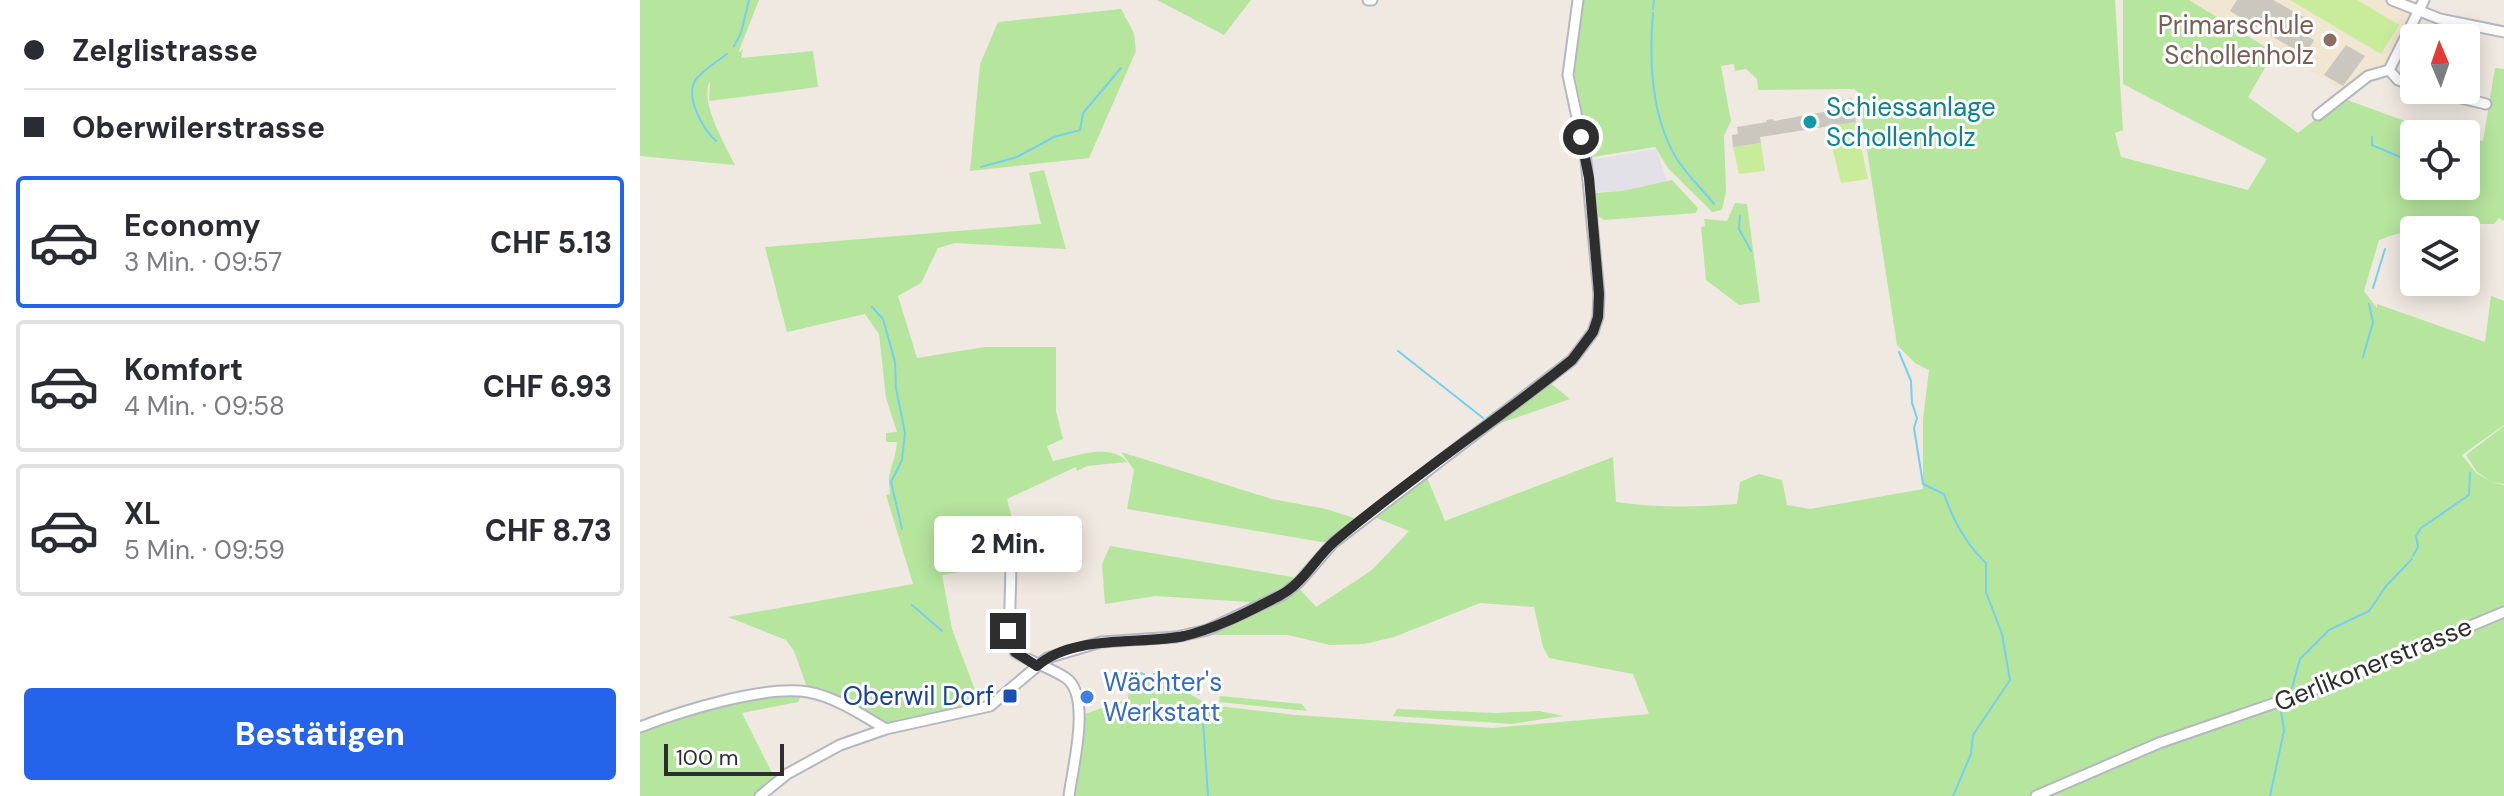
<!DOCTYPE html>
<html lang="de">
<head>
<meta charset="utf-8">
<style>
  :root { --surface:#fff; --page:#f2f2f3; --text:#2b2b33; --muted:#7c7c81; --line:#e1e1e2; --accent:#2563eb }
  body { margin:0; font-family:"DM Sans",sans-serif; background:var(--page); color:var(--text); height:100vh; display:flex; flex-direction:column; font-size:30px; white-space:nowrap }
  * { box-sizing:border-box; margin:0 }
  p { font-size:26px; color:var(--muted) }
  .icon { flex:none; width:44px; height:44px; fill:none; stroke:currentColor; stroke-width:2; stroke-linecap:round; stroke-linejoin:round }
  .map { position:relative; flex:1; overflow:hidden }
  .drawer { display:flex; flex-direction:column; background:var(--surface); width:640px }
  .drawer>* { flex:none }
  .hud { display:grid; align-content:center; height:176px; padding:0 24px; background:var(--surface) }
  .needle { width:52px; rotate:358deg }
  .buttons { position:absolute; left:1760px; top:24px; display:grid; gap:16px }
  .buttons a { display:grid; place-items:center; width:80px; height:80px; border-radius:8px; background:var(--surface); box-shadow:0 4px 20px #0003; font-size:40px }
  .scale { position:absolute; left:24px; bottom:20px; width:120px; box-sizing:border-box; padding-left:8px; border:4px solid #2e2e2e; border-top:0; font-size:22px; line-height:28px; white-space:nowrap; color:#2e2e2e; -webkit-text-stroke:6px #fff; paint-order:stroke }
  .end { position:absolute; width:36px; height:36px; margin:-18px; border:10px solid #2e2e2e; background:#fff; box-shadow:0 0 0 4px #fff }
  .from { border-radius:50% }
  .bubble { position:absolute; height:56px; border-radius:8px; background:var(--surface); box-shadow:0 4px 20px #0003; font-size:26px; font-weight:800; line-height:56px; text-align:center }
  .hud b { display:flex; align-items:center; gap:28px; height:76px; font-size:30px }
  .hud b+b { border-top:2px solid var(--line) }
  .hud i { width:20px; height:20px; background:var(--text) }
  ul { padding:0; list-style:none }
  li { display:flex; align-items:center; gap:24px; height:132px; margin:0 16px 12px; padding:0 8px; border:4px solid var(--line); border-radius:8px }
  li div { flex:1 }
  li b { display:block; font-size:30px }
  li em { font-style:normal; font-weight:800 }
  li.current { border-color:var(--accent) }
  li>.icon { width:72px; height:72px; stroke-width:1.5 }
  .button { display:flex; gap:16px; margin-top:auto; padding:16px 24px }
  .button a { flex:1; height:92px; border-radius:8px; background:var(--accent); color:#fff; font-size:32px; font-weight:800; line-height:92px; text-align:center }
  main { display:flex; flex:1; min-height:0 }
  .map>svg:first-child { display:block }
</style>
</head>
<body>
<main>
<section class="drawer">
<div class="hud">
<b><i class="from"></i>Zelglistrasse</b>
<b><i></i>Oberwilerstrasse</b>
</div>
<ul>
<li class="current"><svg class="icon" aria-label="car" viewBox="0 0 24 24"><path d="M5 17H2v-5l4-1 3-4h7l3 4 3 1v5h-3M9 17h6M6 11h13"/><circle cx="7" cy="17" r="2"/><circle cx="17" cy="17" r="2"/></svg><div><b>Economy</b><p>3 Min. · 09:57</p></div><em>CHF 5.13</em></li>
<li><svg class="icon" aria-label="car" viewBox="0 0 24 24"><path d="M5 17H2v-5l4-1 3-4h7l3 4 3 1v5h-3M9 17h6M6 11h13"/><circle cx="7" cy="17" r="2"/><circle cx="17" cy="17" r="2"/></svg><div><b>Komfort</b><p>4 Min. · 09:58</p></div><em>CHF 6.93</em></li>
<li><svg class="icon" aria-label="car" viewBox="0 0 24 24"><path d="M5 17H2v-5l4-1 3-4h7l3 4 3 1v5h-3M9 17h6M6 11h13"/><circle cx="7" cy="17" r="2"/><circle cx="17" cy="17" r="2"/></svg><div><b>XL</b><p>5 Min. · 09:59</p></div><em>CHF 8.73</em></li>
</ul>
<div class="button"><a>Bestätigen</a></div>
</section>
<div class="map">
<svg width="1864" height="796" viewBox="0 0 1864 796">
  <rect width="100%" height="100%" fill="#efe9e1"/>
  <path fill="#e3e1e8" d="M 1016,149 L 1027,181 L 982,191 L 955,192 L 952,160 Z"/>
  <path fill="#f0e6d1" d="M 1549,0 L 1752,0 L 1778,11 L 1749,70 L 1706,92 Z"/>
  <path fill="#b6e59e" d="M 0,0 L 119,0 L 98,53 L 103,49 L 101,58 L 173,51 L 178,87 L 69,101 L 70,81 C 59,101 85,145 95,165 L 0,156 Z
    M 517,0 L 611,0 L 584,35 Z
    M 942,0 L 1475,0 L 1483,130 L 1475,133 L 1481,157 L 1608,190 L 1627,159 L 1483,84 L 1483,0 L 1549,0 L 1634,52 L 1608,97 L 1658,133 L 1702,98 L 1784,128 L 1811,134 L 1774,134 L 1774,186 L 1826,186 L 1826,137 L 1843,141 L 1855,68 L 1864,69 L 1864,221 L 1859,218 L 1854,224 C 1815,224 1774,226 1739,240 L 1724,291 L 1737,308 L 1737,304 L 1845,342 L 1851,296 L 1864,301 L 1864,425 L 1822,455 L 1836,473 L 1850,481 L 1837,472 L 1826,455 L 1864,426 L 1864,484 L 1850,482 L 1864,485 L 1864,796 L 432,796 L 442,715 L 488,699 L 490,680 L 529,682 L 569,705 L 655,715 L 853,728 L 1009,714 L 993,674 L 909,658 L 903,647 L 894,607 L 840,603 L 754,637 L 724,644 L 690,645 L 648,635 L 570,635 L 569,632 L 658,587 L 676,607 L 732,570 L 769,531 L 732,516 L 786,475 L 805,521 L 973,457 L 976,502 C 1018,508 1056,507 1097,504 L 1100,482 L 1119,474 L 1142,480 L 1147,505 L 1170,509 L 1283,489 L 1283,419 L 1289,370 L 1275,363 L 1257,345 L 1218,92 L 1214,89 L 1118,90 L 1117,79 L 1106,69 L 1095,71 L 1094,64 L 1081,66 L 1091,121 L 1084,136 L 1086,191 L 1082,210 L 1072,212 L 1028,168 L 1015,147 L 952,157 L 932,63 Z
    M 481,9 L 494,33 L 496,51 L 449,158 L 330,171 L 340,64 L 358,22 Z
    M 404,170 L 426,249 L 315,243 L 298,248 L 281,283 L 258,296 L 277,358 L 345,347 L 416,347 L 416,411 L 423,439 L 407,446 L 413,461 C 434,457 470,442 487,462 L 447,466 L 437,471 L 436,467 L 367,499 L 378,542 L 349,540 L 347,568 L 302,575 L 312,629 L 341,706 L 247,726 L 168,690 L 154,651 L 146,640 L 88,617 L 273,584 L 246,495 L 250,494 C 246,469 255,466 257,442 L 246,442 L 246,433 L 257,432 L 246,398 L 239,334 L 225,314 L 147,332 L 125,247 L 401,224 L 389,173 Z
    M 1032,180 L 1058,208 L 1056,213 L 964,220 L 958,216 L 955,193 L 982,191 Z
    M 1095,203 L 1107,204 L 1120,302 L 1099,305 L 1066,280 L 1061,227 L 1065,226 L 1064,219 L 1087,221 Z
    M 909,382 L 930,399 L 847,428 Z
    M 481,452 L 632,499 L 686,509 L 717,519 L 688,543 L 487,509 L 494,470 Z
    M 470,546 L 658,578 L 642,592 L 609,607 L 609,602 L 515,596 L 465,604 L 462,564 Z
    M 149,694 L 162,694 L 158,702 L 102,713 L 135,779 L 115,796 L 0,796 L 0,729 C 48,711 98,700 149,694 Z
    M 580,696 L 662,704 L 667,711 L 579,702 Z
    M 757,709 L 856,713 L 899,711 L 923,716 L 872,724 L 753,716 Z"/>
  <path fill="#c9ec9a" d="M 1650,0 L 1717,0 L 1759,25 L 1741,54 Z
    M 1216,122 L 1228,179 L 1201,183 L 1187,126 Z
    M 1121,143 L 1125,171 L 1099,174 L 1093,147 Z"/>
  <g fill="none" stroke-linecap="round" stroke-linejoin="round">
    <path stroke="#75cff0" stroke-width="2" d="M 1013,9 L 1014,0
      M 1013,13 C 1009,59 1011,114 1035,156 C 1045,173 1062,189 1074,204
      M 94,46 L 101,33 L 109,0
      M 1732,137 L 1732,145 L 1774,163
      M 76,141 C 63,129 43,95 57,78 C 65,69 77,61 87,54
      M 341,167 L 377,157 L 414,137 L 440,130 L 443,113 L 481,68
      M 1826,172 L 1835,174
      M 1100,216 L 1099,229 L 1111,251
      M 1733,288 L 1745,249
      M 232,307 L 243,319 L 255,362 L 256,388 L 265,433 L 262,460 L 251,482 L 262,529
      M 758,351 L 843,418
      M 1259,352 L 1271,381 L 1272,403 L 1277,418 L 1274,428 L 1283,484 L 1304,494 C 1313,520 1326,544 1346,563 L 1346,592 L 1362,634 L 1370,680 L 1333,735 L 1331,754 L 1313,796
      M 1723,357 L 1733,322 L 1729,304
      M 1773,556 L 1778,547 L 1776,536 L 1781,528 L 1829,495 L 1830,473
      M 272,605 L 302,631
      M 482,674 L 491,671 L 504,674
      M 514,674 L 536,677
      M 541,682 L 559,694
      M 1652,688 L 1660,659 L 1689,630 L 1729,611 L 1746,586 L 1772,559
      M 562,705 L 568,796
      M 1630,796 L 1644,731 L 1641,710"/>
  </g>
  <path fill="#cbc7bf" d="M 1597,0 L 1633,0 L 1676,24 L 1669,37 L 1674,40 L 1665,56 L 1590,11 Z
    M 1706,45 L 1725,56 L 1703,86 L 1684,75 Z
    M 1212,98 L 1216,122 L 1120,137 L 1121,143 L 1093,147 L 1092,135 L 1098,134 L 1097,127 L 1127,122 L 1126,120 L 1133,119 L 1134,121 L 1189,111 L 1187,102 Z"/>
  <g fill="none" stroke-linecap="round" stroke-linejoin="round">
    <defs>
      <path id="minor" d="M 728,0 L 732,0
        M 1752,0 L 1800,19 L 1864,32
        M 1749,70 L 1784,0
        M 1749,70 L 1758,80 L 1774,85
        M 1787,90 L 1846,104
        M 1678,115 L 1728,76 L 1749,70
        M 369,545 C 375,581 364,616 375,652 C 391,662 413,669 426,678 C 452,696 432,770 429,796
        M 0,727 C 42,711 124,685 168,692 C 196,697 222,715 246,729
        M 120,796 L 147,774 L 200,745 L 246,729 L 350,706 L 407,658 L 461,642 L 536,637 L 567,630 L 644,594 L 659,582 L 693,543 L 932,360 L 953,332 L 958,317 L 959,294 L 946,160 L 928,75 L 938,0
        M 1396,796 L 1519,743 L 1699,681 L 1864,612"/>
    </defs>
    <use href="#minor" stroke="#b4b7c1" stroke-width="13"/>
    <use href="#minor" stroke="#fff" stroke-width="9"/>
  </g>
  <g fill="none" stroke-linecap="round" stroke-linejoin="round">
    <path stroke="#2e2e2e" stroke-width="10" d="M 368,631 L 375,652 L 397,666 C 433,634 501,645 544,636 C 578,628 609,611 639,596 C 664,583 675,558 695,541 C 771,477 855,422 932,360 L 953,332 L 958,317 L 959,294 L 949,178 L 941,137"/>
  </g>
  <circle fill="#8d6e63" stroke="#fff" stroke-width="3" cx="1690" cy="40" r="8"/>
  <circle fill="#0f9aa8" stroke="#fff" stroke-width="3" cx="1170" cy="122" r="8"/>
  <rect fill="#1a4fb4" stroke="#fff" stroke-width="3" x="362" y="688" width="16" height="16" rx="4"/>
  <circle fill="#3f7fe0" stroke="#fff" stroke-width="3" cx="447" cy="697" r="8"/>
  <g text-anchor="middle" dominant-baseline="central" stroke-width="6" stroke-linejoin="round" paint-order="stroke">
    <g font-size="26" fill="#785e54" stroke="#fff" text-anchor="end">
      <text x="1674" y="25">Primarschule<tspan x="1674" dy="30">Schollenholz</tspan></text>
    </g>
    <g font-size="26" fill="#0d838f" stroke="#fff" text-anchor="start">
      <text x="1186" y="107">Schiessanlage<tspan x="1186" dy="30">Schollenholz</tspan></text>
    </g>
    <g font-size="26" fill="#2e2e2e" stroke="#fff">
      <text transform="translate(1733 664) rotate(-22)">Gerlikonerstrasse</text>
    </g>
    <g font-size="26" fill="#366cbe" stroke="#fff" text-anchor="start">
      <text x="463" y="682">Wächter's<tspan x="463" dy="30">Werkstatt</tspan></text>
    </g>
    <g font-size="26" fill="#164399" stroke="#fff" text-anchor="end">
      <text x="354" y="696">Oberwil Dorf</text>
    </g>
  </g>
</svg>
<div class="buttons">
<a><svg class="needle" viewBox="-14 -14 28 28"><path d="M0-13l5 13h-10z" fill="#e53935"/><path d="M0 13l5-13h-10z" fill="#7c7c81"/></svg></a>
<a><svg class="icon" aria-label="locate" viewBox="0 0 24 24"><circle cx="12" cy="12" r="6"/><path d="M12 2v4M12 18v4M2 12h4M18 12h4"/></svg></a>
<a><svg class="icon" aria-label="layers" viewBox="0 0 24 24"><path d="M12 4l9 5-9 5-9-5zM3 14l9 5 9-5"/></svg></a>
</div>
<div class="scale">100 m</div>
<i class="end from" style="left:941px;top:137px"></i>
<i class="end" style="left:368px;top:631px"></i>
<div class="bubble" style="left:294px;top:516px;width:148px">2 Min.</div>
</div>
</main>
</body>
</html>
